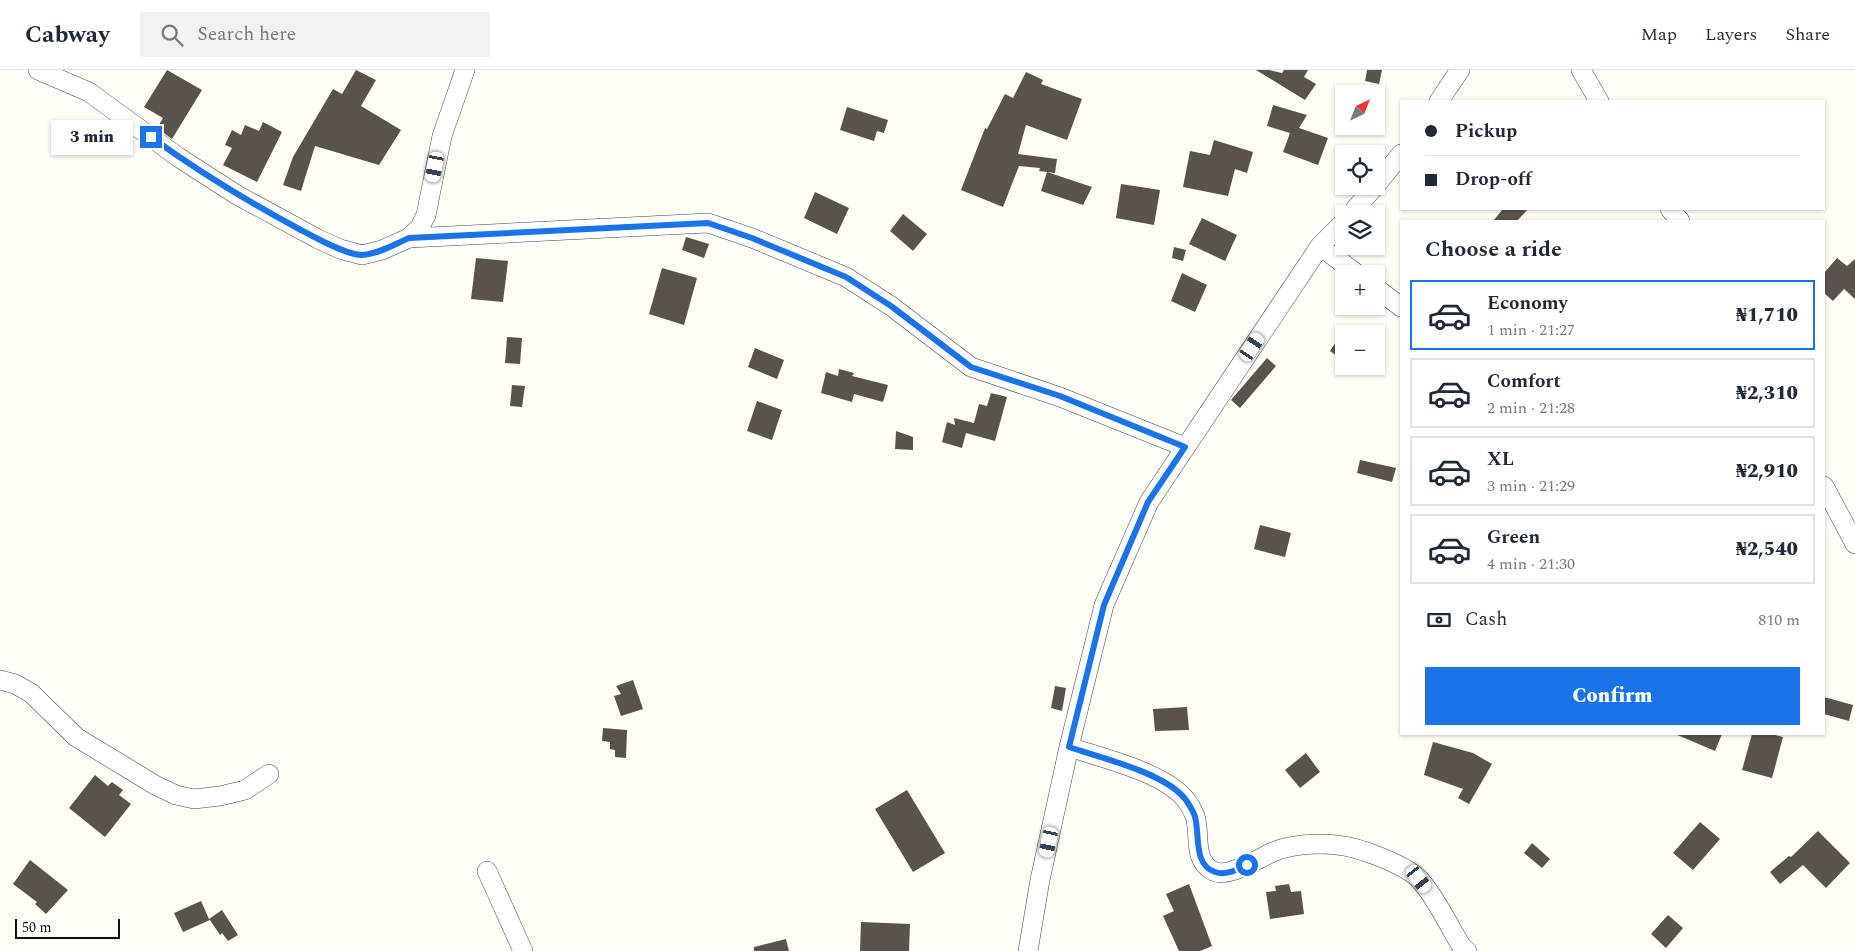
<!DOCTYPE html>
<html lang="en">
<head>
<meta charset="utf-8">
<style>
  :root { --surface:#fff; --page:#f2f2f3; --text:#1f2937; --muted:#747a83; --line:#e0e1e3; --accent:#1a73e8 }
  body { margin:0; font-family:Spectral,serif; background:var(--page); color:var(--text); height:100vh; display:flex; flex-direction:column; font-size:19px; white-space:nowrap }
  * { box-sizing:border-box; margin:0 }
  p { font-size:16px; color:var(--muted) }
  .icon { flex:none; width:28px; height:28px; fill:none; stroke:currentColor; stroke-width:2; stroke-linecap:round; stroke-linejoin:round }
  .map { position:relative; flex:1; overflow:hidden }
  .sheet { position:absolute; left:1400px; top:150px; width:425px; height:515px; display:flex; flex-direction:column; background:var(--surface); border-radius:0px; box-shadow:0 1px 4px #0004 }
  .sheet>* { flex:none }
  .guide { position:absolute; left:1400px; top:30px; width:425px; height:110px; border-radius:0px; box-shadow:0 1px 4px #0004; display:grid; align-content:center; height:110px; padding:0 25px; background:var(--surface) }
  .needle { width:32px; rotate:43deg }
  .controls { position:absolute; left:1335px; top:15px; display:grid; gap:10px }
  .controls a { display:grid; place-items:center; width:50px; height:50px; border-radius:0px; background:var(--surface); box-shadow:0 1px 4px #0004; font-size:25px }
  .scale { position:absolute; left:15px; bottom:12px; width:105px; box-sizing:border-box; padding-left:5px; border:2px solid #111; border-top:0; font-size:14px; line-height:18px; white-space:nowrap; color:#111; -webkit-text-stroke:4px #fff; paint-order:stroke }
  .end { position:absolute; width:22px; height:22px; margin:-11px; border:6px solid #1a73e8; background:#fff; box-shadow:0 0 0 2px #fff }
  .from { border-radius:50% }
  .bubble { position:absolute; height:35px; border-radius:0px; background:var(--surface); box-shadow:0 1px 4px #0004; font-size:16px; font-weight:800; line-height:35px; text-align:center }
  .car { position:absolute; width:15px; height:30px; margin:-15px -8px; border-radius:6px; box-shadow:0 0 4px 1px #0007; background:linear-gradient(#fff 24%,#345 0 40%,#fff 0 76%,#345 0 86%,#fff 0) }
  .guide b { display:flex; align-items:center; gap:18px; height:48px; font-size:19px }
  .guide b+b { border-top:1px solid var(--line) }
  .guide i { width:12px; height:12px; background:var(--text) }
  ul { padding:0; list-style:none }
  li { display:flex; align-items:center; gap:15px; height:70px; margin:0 10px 8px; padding:0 15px; border:2px solid var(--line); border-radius:0px }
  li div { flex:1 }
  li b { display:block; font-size:19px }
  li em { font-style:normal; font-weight:800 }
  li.selected { border-color:var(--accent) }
  li>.icon { width:45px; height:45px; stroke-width:1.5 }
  h2 { padding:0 25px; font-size:22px; line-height:60px }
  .pay { display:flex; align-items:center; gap:12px; height:55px; padding:0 25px; font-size:19px }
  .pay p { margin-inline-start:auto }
  .primary-button { display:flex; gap:10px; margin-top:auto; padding:10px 25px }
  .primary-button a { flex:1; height:58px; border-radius:0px; background:var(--accent); color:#fff; font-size:20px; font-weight:800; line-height:58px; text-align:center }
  header { display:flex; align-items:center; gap:30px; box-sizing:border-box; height:70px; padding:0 25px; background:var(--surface); border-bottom:1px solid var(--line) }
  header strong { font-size:24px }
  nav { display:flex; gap:28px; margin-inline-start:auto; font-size:18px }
  .search { width:350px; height:45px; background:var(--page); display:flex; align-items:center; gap:12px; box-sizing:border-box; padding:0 18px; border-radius:0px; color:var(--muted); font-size:19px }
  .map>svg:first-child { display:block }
</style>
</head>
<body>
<header>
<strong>Cabway</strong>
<div class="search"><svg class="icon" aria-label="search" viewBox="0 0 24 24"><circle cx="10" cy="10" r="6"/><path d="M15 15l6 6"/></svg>Search here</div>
<nav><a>Map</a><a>Layers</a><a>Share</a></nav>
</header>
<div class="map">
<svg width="1855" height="881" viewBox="0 0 1855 881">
  <rect width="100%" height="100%" fill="#fffdf5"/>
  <path fill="#5a524d" d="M 167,0 L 202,20 L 172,69 L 157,58 L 163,48 L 144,37 Z
    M 356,0 L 376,10 L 361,36 L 401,60 L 379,95 L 315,76 L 301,121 L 283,115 L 293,87 L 333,19 L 342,24 Z
    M 1256,0 L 1269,0 L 1282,3 L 1284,0 L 1308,0 L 1304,7 L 1316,14 L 1305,30 Z
    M 1367,0 L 1382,0 L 1379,14 L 1365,11 Z
    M 1026,2 L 1043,10 L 1041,14 L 1082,29 L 1067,70 L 1026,55 L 1018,84 L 1057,89 L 1055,103 L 1039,101 L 1040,98 L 1019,96 L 1003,137 L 961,120 L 985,58 L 987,59 L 1005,24 L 1013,28 Z
    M 1273,35 L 1307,45 L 1299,58 L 1328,68 L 1318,95 L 1283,82 L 1290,63 L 1267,56 Z
    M 847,37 L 888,50 L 884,63 L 877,61 L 874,71 L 840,60 Z
    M 263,52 L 282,62 L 257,112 L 223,95 L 232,78 L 225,75 L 232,60 L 241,65 L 245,55 L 259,61 Z
    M 1214,70 L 1253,82 L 1247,103 L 1235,99 L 1228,126 L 1183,117 L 1190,81 L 1210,85 Z
    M 1047,102 L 1092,117 L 1083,135 L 1041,121 Z
    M 1121,114 L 1160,120 L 1154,155 L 1116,148 Z
    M 815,122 L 849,138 L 837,164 L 804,148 Z
    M 1503,139 L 1528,139 L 1517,151 L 1493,151 Z
    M 903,144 L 927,164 L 913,181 L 890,161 Z
    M 1202,148 L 1237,165 L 1225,191 L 1189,174 Z
    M 686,167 L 709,174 L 704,188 L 682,180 Z
    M 1174,177 L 1186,180 L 1183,191 L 1172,188 Z
    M 476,188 L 508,191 L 503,232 L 471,229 Z
    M 1837,188 L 1847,196 L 1855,189 L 1855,229 L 1844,219 L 1833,231 L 1824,223 L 1824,203 Z
    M 662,198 L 697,208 L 684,255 L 649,244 Z
    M 1182,203 L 1207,215 L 1195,242 L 1171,231 Z
    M 1344,260 L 1344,291 L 1330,281 Z
    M 507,267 L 522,268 L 520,294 L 505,293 Z
    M 755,278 L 784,290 L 777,309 L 748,297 Z
    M 1267,288 L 1276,296 L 1240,338 L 1231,330 Z
    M 839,299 L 854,303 L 852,306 L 888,315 L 883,332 L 854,324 L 852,332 L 821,323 L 826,302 L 838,306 Z
    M 512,315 L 525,316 L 522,337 L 510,336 Z
    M 991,323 L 1007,327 L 995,371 L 966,363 L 962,378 L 942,372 L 947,352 L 955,355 L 954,348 L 974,353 L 979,334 L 987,336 Z
    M 757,331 L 782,340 L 772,370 L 747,361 Z
    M 896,361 L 913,367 L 913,380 L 895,379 Z
    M 1360,390 L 1396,398 L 1392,412 L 1357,403 Z
    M 1260,455 L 1291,463 L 1285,487 L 1254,479 Z
    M 633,610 L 643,639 L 621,646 L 614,626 L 621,624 L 616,616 Z
    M 1055,616 L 1066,618 L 1062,641 L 1051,638 Z
    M 1824,627 L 1853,635 L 1849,651 L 1824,644 Z
    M 1187,637 L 1189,660 L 1155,661 L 1153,639 Z
    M 603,658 L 627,660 L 626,688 L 615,687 L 615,680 L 610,679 L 610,672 L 602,671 Z
    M 1675,664 L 1722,664 L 1715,681 Z
    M 1752,664 L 1771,664 L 1783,667 L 1772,708 L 1742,700 Z
    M 1433,672 L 1473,683 L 1492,694 L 1469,734 L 1458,728 L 1463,719 L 1424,705 Z
    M 1306,683 L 1320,702 L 1300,718 L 1285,700 Z
    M 95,705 L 108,716 L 112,712 L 123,720 L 119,725 L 131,734 L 105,767 L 69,738 Z
    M 907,720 L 945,783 L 913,802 L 875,739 Z
    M 1700,752 L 1720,769 L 1693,800 L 1673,783 Z
    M 1818,761 L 1850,793 L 1826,818 L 1803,795 L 1780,814 L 1770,802 L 1789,786 L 1791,787 Z
    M 1532,773 L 1550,789 L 1542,798 L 1524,783 Z
    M 30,790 L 68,820 L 46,844 L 35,834 L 37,832 L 13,814 Z
    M 1189,814 L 1212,876 L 1200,881 L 1179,881 L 1163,846 L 1174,841 L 1166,824 Z
    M 1289,814 L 1291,822 L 1301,821 L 1304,844 L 1270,849 L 1266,822 L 1276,821 L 1275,816 Z
    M 201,831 L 209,849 L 222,840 L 238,865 L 228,871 L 222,863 L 220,865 L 210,850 L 183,862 L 174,843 Z
    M 1668,845 L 1683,858 L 1666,878 L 1651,864 Z
    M 861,852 L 910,854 L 909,881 L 860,881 Z
    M 786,869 L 789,881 L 754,881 L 754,877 Z"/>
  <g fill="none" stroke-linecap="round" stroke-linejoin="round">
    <defs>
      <path id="minor" d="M 38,0 L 89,22 L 178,87 L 237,125 L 318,169 L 340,179 L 362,185 L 382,180 L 409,168 L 420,157 L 426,145 L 442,66 L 465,0
        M 1581,0 L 1599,31
        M 1439,31 L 1460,0
        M 1376,115 L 1401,84
        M 1670,139 L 1680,151
        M 1351,144 L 1375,116
        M 409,168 L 708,153 L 752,168 L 846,207 L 891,236 L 971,297 L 1060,327 L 1185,377
        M 1320,176 L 1357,204
        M 1376,218 L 1401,237
        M 1824,416 L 1855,474
        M 0,610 L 15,614 L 31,623 L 76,667 L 155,715 L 176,725 L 194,729 L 220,726 L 245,720 L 269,704
        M 1069,677 C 1102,688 1164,702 1186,730 C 1189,734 1193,741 1195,746 C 1201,764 1192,790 1213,801 C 1228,809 1259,788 1273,782 C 1291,774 1317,773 1337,775 C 1358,777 1405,794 1420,810 C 1437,829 1448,855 1462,877 L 1467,881
        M 487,801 L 523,881
        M 1028,881 L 1040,810 L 1069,677 L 1104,535 L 1149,432 L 1320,176 L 1344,152"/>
    </defs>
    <use href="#minor" stroke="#444" stroke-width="20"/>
    <use href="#minor" stroke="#fff" stroke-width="19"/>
  </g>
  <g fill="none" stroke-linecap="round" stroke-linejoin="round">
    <path stroke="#1a73e8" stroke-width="6" d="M 151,67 C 199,102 247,131 299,159 C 314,167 346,185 362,185 C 378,184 395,174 409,168 L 708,153 L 752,168 L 846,207 L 891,236 L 971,297 L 1060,326 L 1185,377 L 1148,432 L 1104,535 L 1069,677 C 1101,688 1166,703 1186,730 C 1189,735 1194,742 1195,747 C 1200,764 1193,795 1215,802 C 1226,806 1238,799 1247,795"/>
  </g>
</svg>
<div class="controls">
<a><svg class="needle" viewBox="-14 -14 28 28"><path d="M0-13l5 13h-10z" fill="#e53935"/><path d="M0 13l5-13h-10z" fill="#747a83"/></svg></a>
<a><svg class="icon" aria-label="locate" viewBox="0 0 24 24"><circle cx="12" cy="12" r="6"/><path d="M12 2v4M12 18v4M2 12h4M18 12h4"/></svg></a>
<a><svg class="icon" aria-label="layers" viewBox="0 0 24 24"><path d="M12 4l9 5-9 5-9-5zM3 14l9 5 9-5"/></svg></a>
<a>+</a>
<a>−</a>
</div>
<div class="scale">50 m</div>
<i class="end from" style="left:1247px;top:795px"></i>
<i class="end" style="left:151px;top:67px"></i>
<div class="bubble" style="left:51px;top:50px;width:82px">3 min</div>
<i class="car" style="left:435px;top:97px;rotate:191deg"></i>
<i class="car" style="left:1252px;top:277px;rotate:34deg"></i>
<i class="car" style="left:1049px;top:772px;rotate:192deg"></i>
<i class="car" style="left:1419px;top:809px;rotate:142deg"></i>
<div class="guide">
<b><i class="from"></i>Pickup</b>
<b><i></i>Drop-off</b>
</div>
<section class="sheet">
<h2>Choose a ride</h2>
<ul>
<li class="selected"><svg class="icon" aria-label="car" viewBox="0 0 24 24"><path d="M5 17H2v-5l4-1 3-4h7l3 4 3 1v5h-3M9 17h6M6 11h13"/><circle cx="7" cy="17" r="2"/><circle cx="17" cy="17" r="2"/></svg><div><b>Economy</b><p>1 min · 21:27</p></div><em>₦1,710</em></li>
<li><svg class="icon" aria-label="car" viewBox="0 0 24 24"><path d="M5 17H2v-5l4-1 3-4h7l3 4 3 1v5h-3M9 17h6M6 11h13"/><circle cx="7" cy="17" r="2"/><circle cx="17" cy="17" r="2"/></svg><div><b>Comfort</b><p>2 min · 21:28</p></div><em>₦2,310</em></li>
<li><svg class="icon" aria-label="car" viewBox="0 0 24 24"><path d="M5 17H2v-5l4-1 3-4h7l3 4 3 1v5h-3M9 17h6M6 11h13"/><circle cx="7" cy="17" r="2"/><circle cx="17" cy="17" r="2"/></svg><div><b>XL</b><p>3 min · 21:29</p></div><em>₦2,910</em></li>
<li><svg class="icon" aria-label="car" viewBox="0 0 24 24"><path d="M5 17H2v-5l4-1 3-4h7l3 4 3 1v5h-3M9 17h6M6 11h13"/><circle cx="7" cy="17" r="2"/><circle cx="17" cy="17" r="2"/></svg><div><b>Green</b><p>4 min · 21:30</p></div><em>₦2,540</em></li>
</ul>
<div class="pay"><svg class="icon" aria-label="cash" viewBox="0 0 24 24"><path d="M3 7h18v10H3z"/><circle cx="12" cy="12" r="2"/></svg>Cash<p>810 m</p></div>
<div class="primary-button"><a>Confirm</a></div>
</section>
</div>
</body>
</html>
